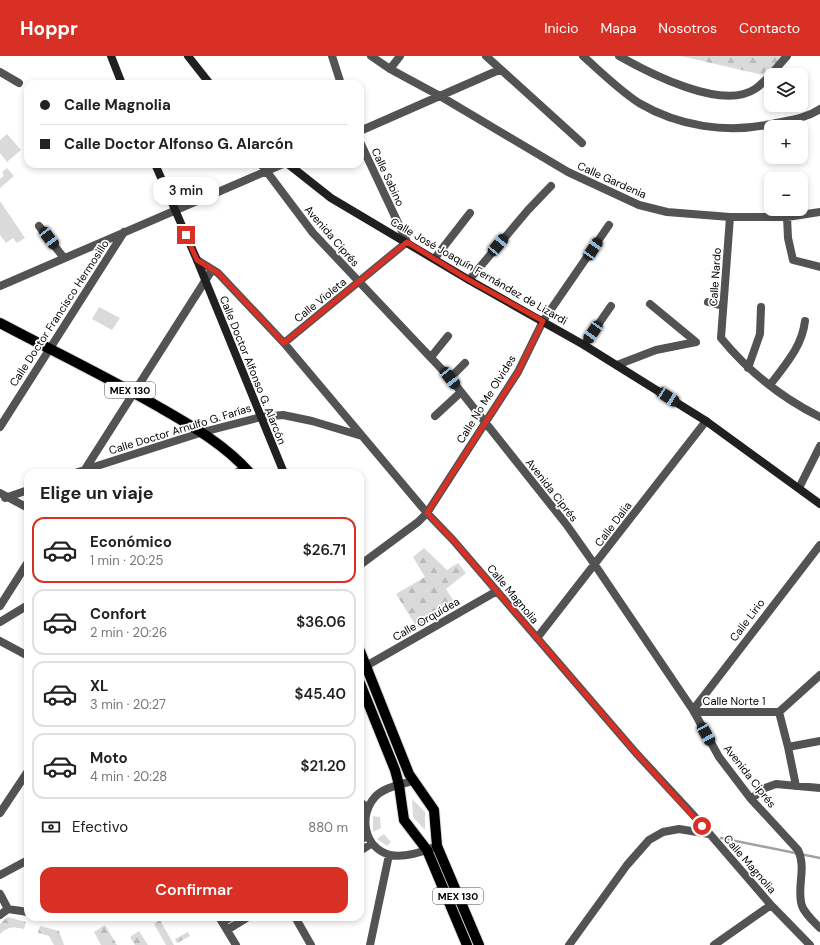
<!DOCTYPE html>
<html lang="es">
<head>
<meta charset="utf-8">
<style>
  :root { --surface:#fff; --page:#f6f6f6; --text:#222; --muted:#767676; --line:#e0e0e0; --accent:#d93025 }
  body { margin:0; font-family:"DM Sans",sans-serif; background:var(--page); color:var(--text); height:100vh; display:flex; flex-direction:column; font-size:15px; white-space:nowrap }
  * { box-sizing:border-box; margin:0 }
  p { font-size:13px; color:var(--muted) }
  .icon { flex:none; width:22px; height:22px; fill:none; stroke:currentColor; stroke-width:2; stroke-linecap:round; stroke-linejoin:round }
  .map { position:relative; flex:1; overflow:hidden }
  .drawer { position:absolute; left:24px; top:413px; width:340px; height:452px; display:flex; flex-direction:column; background:var(--surface); border-radius:12px; box-shadow:0 2px 6px #0003 }
  .drawer>* { flex:none }
  .banner { position:absolute; left:24px; top:24px; width:340px; height:88px; border-radius:12px; box-shadow:0 2px 6px #0003; display:grid; align-content:center; height:88px; padding:0 16px; background:var(--surface) }
  .buttons { position:absolute; left:764px; top:12px; display:grid; gap:8px }
  .buttons a { display:grid; place-items:center; width:44px; height:44px; border-radius:8px; background:var(--surface); box-shadow:0 2px 6px #0003; font-size:20px }
  .end { position:absolute; width:18px; height:18px; margin:-9px; border:5px solid #d93025; background:#fff; box-shadow:0 0 0 2px #fff }
  .from { border-radius:50% }
  .bubble { position:absolute; height:28px; border-radius:12px; background:var(--surface); box-shadow:0 2px 6px #0003; font-size:13px; font-weight:600; line-height:28px; text-align:center }
  .car { position:absolute; width:12px; height:24px; margin:-12px -6px; border-radius:5px; box-shadow:0 0 3px 1px #0007; background:linear-gradient(#222 24%,#8ab4d8 0 40%,#222 0 76%,#8ab4d8 0 86%,#222 0) }
  .banner b { display:flex; align-items:center; gap:14px; height:38px; font-size:15px }
  .banner b+b { border-top:1px solid var(--line) }
  .banner i { width:10px; height:10px; background:var(--text) }
  ul { padding:0; list-style:none }
  li { display:flex; align-items:center; gap:12px; height:66px; margin:0 8px 6px; padding:0 8px; border:2px solid var(--line); border-radius:12px }
  li div { flex:1 }
  li b { display:block; font-size:15px }
  li em { font-style:normal; font-weight:600 }
  li.current { border-color:var(--accent) }
  li>.icon { width:36px; height:36px; stroke-width:1.5 }
  h2 { padding:0 16px; font-size:18px; line-height:48px }
  .pay { display:flex; align-items:center; gap:10px; height:44px; padding:0 16px; font-size:15px }
  .pay p { margin-inline-start:auto }
  .action { display:flex; gap:8px; margin-top:auto; padding:8px 16px }
  .action a { flex:1; height:46px; border-radius:12px; background:var(--accent); color:#fff; font-size:16px; font-weight:600; line-height:46px; text-align:center }
  header { display:flex; align-items:center; gap:24px; box-sizing:border-box; height:56px; padding:0 20px; background:var(--accent); color:#fff }
  header strong { font-size:19px }
  nav { display:flex; gap:22px; margin-inline-start:auto; font-size:14px }
  .map>svg:first-child { display:block }
</style>
</head>
<body>
<header>
<strong>Hoppr</strong>
<nav><a>Inicio</a><a>Mapa</a><a>Nosotros</a><a>Contacto</a></nav>
</header>
<div class="map">
<svg width="820" height="889" viewBox="0 0 820 889">
  <defs>
    <pattern id="forest-firs" width="22" height="20" patternUnits="userSpaceOnUse"><rect width="22" height="20" fill="#dadada"/><path d="M5 1l3.5 6h-7zM16 11l3.5 6h-7z" fill="#b9b9b9"/></pattern>
  </defs>
  <rect width="100%" height="100%" fill="#fff"/>
  <path fill="url(#forest-firs)" d="M 681,0 L 789,0 L 771,21 Z
    M 424,492 L 447,514 L 458,507 L 466,517 L 446,533 L 453,544 L 449,547 L 453,553 L 418,573 L 396,538 L 425,521 L 413,501 Z
    M 7,861 L 26,866 L 24,873 C 13,871 9,870 0,878 L 0,868 Z
    M 160,864 L 174,889 L 166,889 L 154,868 Z
    M 105,869 L 117,889 L 101,889 L 94,876 Z
    M 40,870 L 59,875 L 64,889 L 54,889 L 49,880 L 38,877 Z
    M 139,875 L 148,889 L 135,889 L 130,881 Z
    M 188,876 L 190,880 L 177,887 L 175,883 Z"/>
  <path fill="#dadada" d="M 7,78 L 21,94 L 7,106 L 0,97 L 0,84 Z
    M 7,112 L 14,120 L 0,132 L 0,123 L 4,120 L 2,116 Z
    M 0,145 L 25,182 L 17,187 L 13,182 L 6,187 L 0,179 Z
    M 99,251 L 120,262 L 112,274 L 92,263 Z
    M 412,743 L 425,756 L 425,774 L 413,761 Z
    M 373,760 L 380,761 L 381,772 L 373,776 Z
    M 384,778 L 391,786 L 387,790 L 377,783 Z"/>
  <g fill="none" stroke-linecap="round" stroke-linejoin="round">
    <path stroke="#a1a1a1" stroke-width="2.5" d="M 721,782 L 820,802"/>
    <defs>
      <path id="primary" d="M 0,267 C 53,295 107,321 159,351 C 192,370 224,388 250,417
        M 360,595 L 409,718 L 434,754 L 437,790 L 479,889
        M 360,627 L 395,714 L 399,729 L 404,764 L 427,794 L 467,889"/>
    </defs>
    <use href="#primary" stroke="#dbdbdb" stroke-width="12"/>
    <path stroke="#535353" stroke-width="8" d="M 332,0 L 341,28
      M 371,0 L 390,13 L 440,40 L 568,116 L 639,149 L 667,156 L 730,161 L 787,161 L 820,156
      M 486,0 L 582,87
      M 583,0 C 601,16 619,34 639,47 C 678,70 727,78 771,68 C 789,64 805,63 820,53
      M 619,0 C 649,17 722,55 755,33 C 767,25 777,11 787,0
      M 390,13 L 400,0
      M 0,16 L 19,27
      M 360,75 L 499,14
      M 261,108 L 313,177 L 450,322 L 566,468 L 595,509 L 693,654 L 719,701 L 751,743 L 798,794 C 807,813 796,832 802,850 C 805,858 814,866 820,872
      M 730,161 L 721,282 C 748,315 782,342 820,361
      M 787,161 L 788,182 L 793,204 L 820,211
      M 39,170 L 64,202
      M 435,202 L 470,157
      M 197,204 L 218,217 L 284,287 L 427,457 L 453,484 L 636,697 L 696,762 L 771,849 L 810,889
      M 469,224 L 528,154 L 551,130
      M 0,230 L 283,108
      M 708,246 L 723,250
      M 284,287 L 407,186 L 360,86
      M 584,289 L 611,250
      M 431,301 L 448,280
      M 617,309 L 656,294 L 696,286 L 650,248
      M 748,312 L 760,278 L 761,251
      M 450,322 L 465,307
      M 770,329 C 785,309 802,291 805,265
      M 435,360 L 461,336
      M 0,371 L 124,176
      M 84,415 L 212,214
      M 75,417 L 203,376 L 261,361 L 283,359 L 312,365 L 362,380
      M 236,417 L 245,411
      M 799,432 L 820,390
      M 0,437 L 28,452
      M 5,442 L 28,434
      M 360,509 L 418,466 L 427,457 L 518,316 L 543,265 L 609,169
      M 0,550 L 28,506
      M 0,566 L 28,549
      M 537,582 L 706,365
      M 0,585 L 28,600
      M 366,610 L 497,535
      M 693,654 L 820,489
      M 694,656 L 779,656
      M 779,656 L 788,691 L 796,730
      M 779,656 L 820,619
      M 788,691 L 820,685
      M 412,725 C 400,729 384,731 375,741 C 358,760 364,792 390,799 C 403,802 419,797 432,792
      M 751,743 L 765,732 L 776,728 L 820,732
      M 360,746 L 368,752
      M 0,757 L 28,715
      M 360,784 L 367,780
      M 360,795 L 371,788
      M 0,819 L 28,804
      M 0,838 L 8,853
      M 8,853 L 28,856
      M 0,859 L 8,853
      M 219,861 L 236,889
      M 295,861 L 311,889
      M 223,866 L 231,861
      M 227,874 L 248,861
      M 370,889 L 389,799
      M 569,889 L 627,809 L 649,784 L 663,776 L 679,773 L 709,778
      M 714,889 L 771,849"/>
    <path stroke="#202020" stroke-width="8" d="M 111,0 L 122,28
      M 188,0 L 210,28
      M 155,108 L 197,204 L 284,417
      M 288,108 L 331,142 L 469,224 L 584,289 L 706,365 L 820,448"/>
    <use href="#primary" stroke="#000" stroke-width="10"/>
  </g>
  <g fill="none" stroke-linecap="round" stroke-linejoin="round">
    <path stroke="#d93025" stroke-width="5" d="M 186,179 L 197,204 L 218,217 L 284,287 L 407,186 L 469,224 L 543,265 L 518,316 L 427,457 L 453,484 L 636,697 L 702,770"/>
  </g>
  <g text-anchor="middle" dominant-baseline="central" stroke-width="3.5" stroke-linejoin="round" paint-order="stroke">
    <g fill="#fff" stroke="#4c4c4c" stroke-width="1">
      <rect x="105" y="326" width="50" height="16" rx="3"/>
      <rect x="433" y="832" width="50" height="16" rx="3"/>
    </g>
    <g font-size="10" font-weight="bold" fill="#000">
      <text x="130" y="334">MEX 130</text>
      <text x="458" y="840">MEX 130</text>
    </g>
    <g font-size="11" fill="#000" stroke="#fff">
      <text transform="translate(388 121) rotate(65)">Calle Sabino</text>
      <text transform="translate(612 124) rotate(24)">Calle Gardenia</text>
      <text transform="translate(332 180) rotate(49)">Avenida Ciprés</text>
      <text transform="translate(479 215) rotate(30)">Calle José Joaquín Fernández de Lizardi</text>
      <text transform="translate(715 221) rotate(-86)">Calle Nardo</text>
      <text transform="translate(320 244) rotate(-39)">Calle Violeta</text>
      <text transform="translate(59 257) rotate(-57)">Calle Doctor Francisco Hermosillo</text>
      <text transform="translate(253 314) rotate(68)">Calle Doctor Alfonso G. Alarcón</text>
      <text transform="translate(486 343) rotate(-58)">Calle No Me Olvides</text>
      <text transform="translate(180 373) rotate(-17)">Calle Doctor Arnulfo G. Farías</text>
      <text transform="translate(552 434) rotate(52)">Avenida Ciprés</text>
      <text transform="translate(613 468) rotate(-53)">Calle Dalia</text>
      <text transform="translate(513 538) rotate(50)">Calle Magnolia</text>
      <text transform="translate(426 563) rotate(-30)">Calle Orquídea</text>
      <text transform="translate(747 564) rotate(-53)">Calle Lirio</text>
      <text x="734" y="645">Calle Norte 1</text>
      <text transform="translate(750 720) rotate(52)">Avenida Ciprés</text>
      <text transform="translate(750 808) rotate(49)">Calle Magnolia</text>
    </g>
  </g>
</svg>
<div class="buttons">
<a><svg class="icon" aria-label="layers" viewBox="0 0 24 24"><path d="M12 4l9 5-9 5-9-5zM3 14l9 5 9-5"/></svg></a>
<a>+</a>
<a>−</a>
</div>
<i class="end from" style="left:702px;top:770px"></i>
<i class="end" style="left:186px;top:179px"></i>
<div class="bubble" style="left:153px;top:121px;width:66px">3 min</div>
<i class="car" style="left:49px;top:182px;rotate:143deg"></i>
<i class="car" style="left:498px;top:189px;rotate:40deg"></i>
<i class="car" style="left:593px;top:193px;rotate:34deg"></i>
<i class="car" style="left:593px;top:276px;rotate:214deg"></i>
<i class="car" style="left:450px;top:322px;rotate:142deg"></i>
<i class="car" style="left:668px;top:341px;rotate:123deg"></i>
<i class="car" style="left:706px;top:678px;rotate:151deg"></i>
<div class="banner">
<b><i class="from"></i>Calle Magnolia</b>
<b><i></i>Calle Doctor Alfonso G. Alarcón</b>
</div>
<section class="drawer">
<h2>Elige un viaje</h2>
<ul>
<li class="current"><svg class="icon" aria-label="car" viewBox="0 0 24 24"><path d="M5 17H2v-5l4-1 3-4h7l3 4 3 1v5h-3M9 17h6M6 11h13"/><circle cx="7" cy="17" r="2"/><circle cx="17" cy="17" r="2"/></svg><div><b>Económico</b><p>1 min · 20:25</p></div><em>$26.71</em></li>
<li><svg class="icon" aria-label="car" viewBox="0 0 24 24"><path d="M5 17H2v-5l4-1 3-4h7l3 4 3 1v5h-3M9 17h6M6 11h13"/><circle cx="7" cy="17" r="2"/><circle cx="17" cy="17" r="2"/></svg><div><b>Confort</b><p>2 min · 20:26</p></div><em>$36.06</em></li>
<li><svg class="icon" aria-label="car" viewBox="0 0 24 24"><path d="M5 17H2v-5l4-1 3-4h7l3 4 3 1v5h-3M9 17h6M6 11h13"/><circle cx="7" cy="17" r="2"/><circle cx="17" cy="17" r="2"/></svg><div><b>XL</b><p>3 min · 20:27</p></div><em>$45.40</em></li>
<li><svg class="icon" aria-label="car" viewBox="0 0 24 24"><path d="M5 17H2v-5l4-1 3-4h7l3 4 3 1v5h-3M9 17h6M6 11h13"/><circle cx="7" cy="17" r="2"/><circle cx="17" cy="17" r="2"/></svg><div><b>Moto</b><p>4 min · 20:28</p></div><em>$21.20</em></li>
</ul>
<div class="pay"><svg class="icon" aria-label="cash" viewBox="0 0 24 24"><path d="M3 7h18v10H3z"/><circle cx="12" cy="12" r="2"/></svg>Efectivo<p>880 m</p></div>
<div class="action"><a>Confirmar</a></div>
</section>
</div>
</body>
</html>
